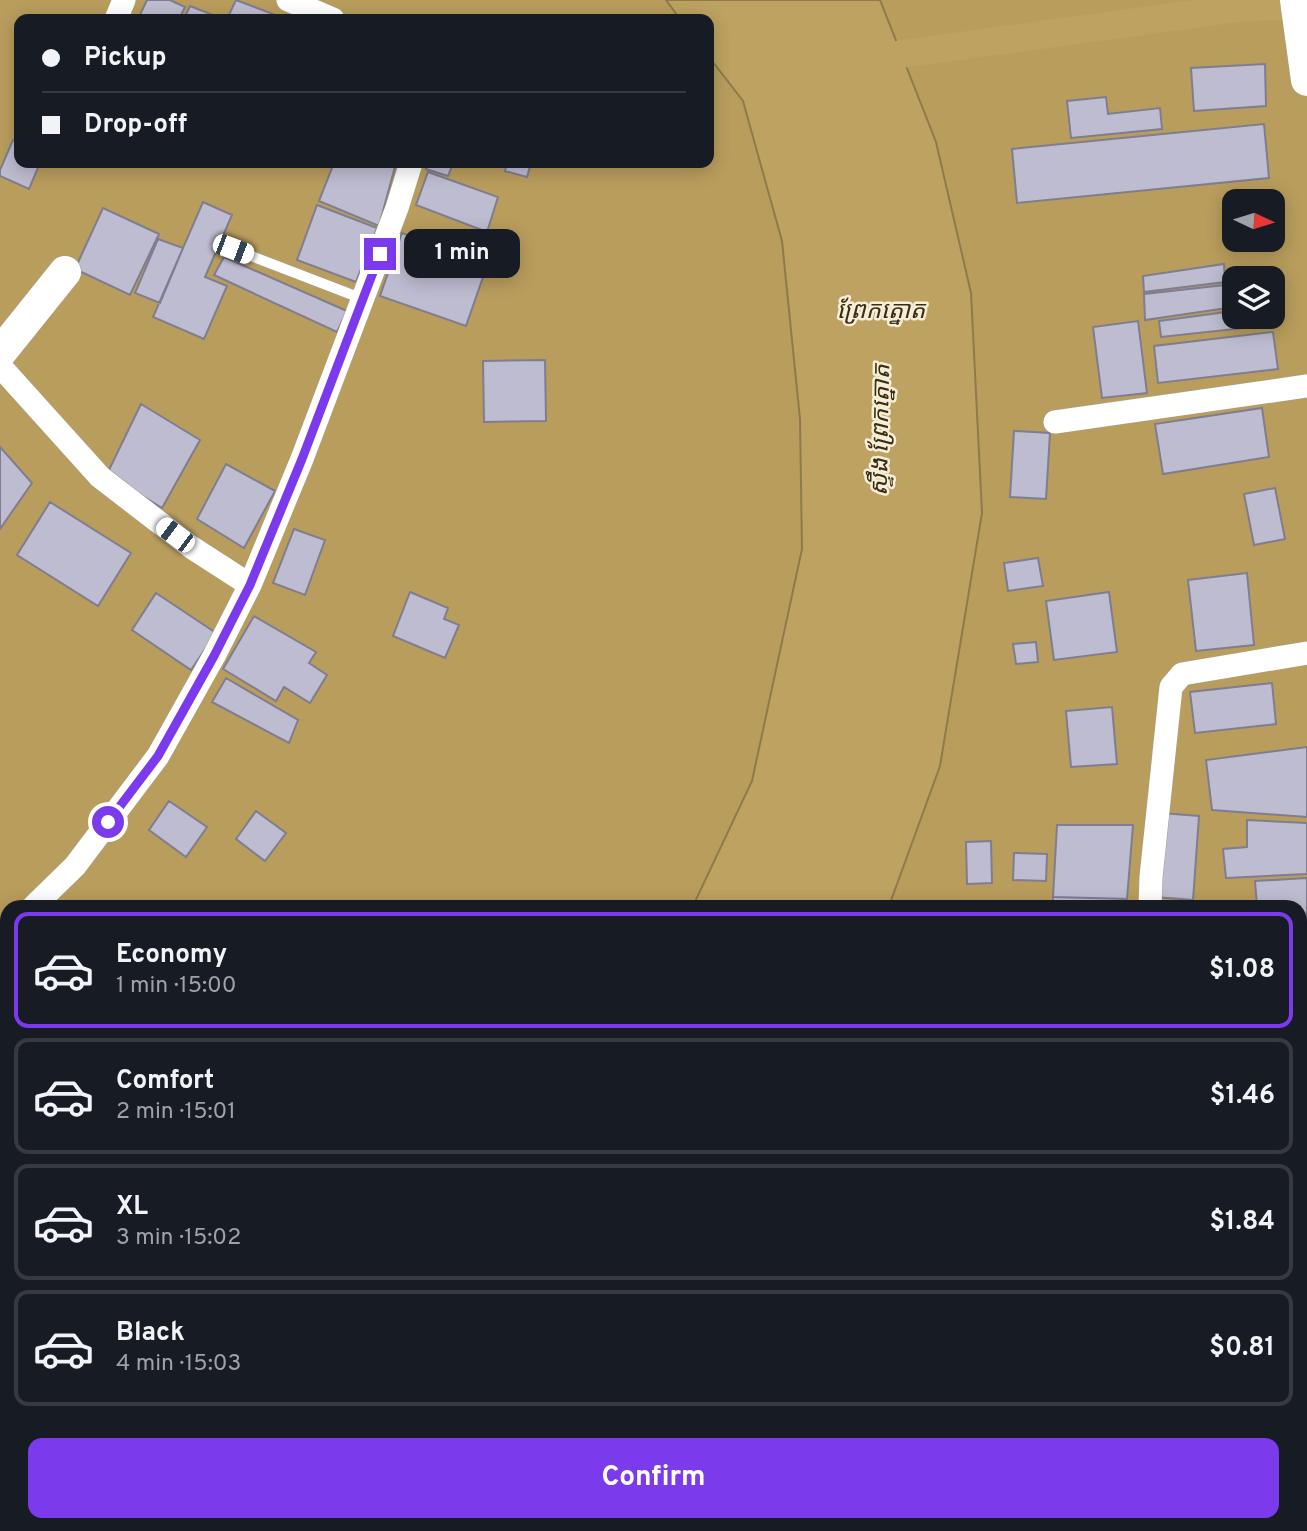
<!DOCTYPE html>
<html lang="en">
<head>
<meta charset="utf-8">
<style>
  :root { --surface:#171b24; --page:#20242c; --text:#f1f3f6; --muted:#9ea1a6; --line:#363941; --accent:#7c3aed }
  body { margin:0; font-family:Overpass,"Noto Sans Khmer",sans-serif; background:var(--page); color:var(--text); height:100vh; display:flex; flex-direction:column; font-size:26px; white-space:nowrap }
  * { box-sizing:border-box; margin:0 }
  p { font-size:23px; color:var(--muted) }
  .icon { flex:none; width:38px; height:38px; fill:none; stroke:currentColor; stroke-width:2; stroke-linecap:round; stroke-linejoin:round }
  .map { position:relative; flex:1; overflow:hidden }
  .sheet { position:absolute; left:0px; top:900px; width:1307px; height:632px; display:flex; flex-direction:column; background:var(--surface); border-radius:21px 21px 0 0; box-shadow:0 4px 18px #0003 }
  .sheet>* { flex:none }
  .hud { position:absolute; left:14px; top:14px; width:700px; height:154px; border-radius:14px; box-shadow:0 4px 18px #0003; display:grid; align-content:center; height:154px; padding:0 28px; background:var(--surface) }
  .needle { width:46px; rotate:94deg }
  .fabs { position:absolute; left:1222px; top:189px; display:grid; gap:14px }
  .fabs a { display:grid; place-items:center; width:63px; height:63px; border-radius:14px; background:var(--surface); box-shadow:0 4px 18px #0003; font-size:35px }
  .end { position:absolute; width:32px; height:32px; margin:-16px; border:9px solid #7c3aed; background:#fff; box-shadow:0 0 0 4px #fff }
  .from { border-radius:50% }
  .bubble { position:absolute; height:49px; border-radius:14px; background:var(--surface); box-shadow:0 4px 18px #0003; font-size:23px; font-weight:700; line-height:49px; text-align:center }
  .car { position:absolute; width:21px; height:42px; margin:-21px -10px; border-radius:9px; box-shadow:0 0 5px 2px #0007; background:linear-gradient(#fff 24%,#345 0 40%,#fff 0 76%,#345 0 86%,#fff 0) }
  .hud b { display:flex; align-items:center; gap:24px; height:66px; font-size:26px }
  .hud b+b { border-top:2px solid var(--line) }
  .hud i { width:18px; height:18px; background:var(--text) }
  ul { padding:12px 0 0; list-style:none }
  li { display:flex; align-items:center; gap:21px; height:116px; margin:0 14px 10px; padding:0 14px; border:4px solid var(--line); border-radius:14px }
  li div { flex:1 }
  li b { display:block; font-size:26px }
  li em { font-style:normal; font-weight:700 }
  li.on { border-color:var(--accent) }
  li>.icon { width:63px; height:63px; stroke-width:1.5 }
  .primary-button { display:flex; gap:14px; margin-top:auto; padding:14px 28px }
  .primary-button a { flex:1; height:80px; border-radius:14px; background:var(--accent); color:#fff; font-size:28px; font-weight:700; line-height:80px; text-align:center }
  .map>svg:first-child { display:block }
</style>
</head>
<body>
<div class="map">
<svg width="1307" height="1531" viewBox="0 0 1307 1531">
  <rect width="100%" height="100%" fill="#eae1cd"/>
  <path fill="#b99d5d" fill-rule="evenodd" d="M 0,0 L 1307,0 L 1307,1531 L 0,1531 ZM 19,19 L 709,19 L 709,163 L 19,163 ZM 1234,201 L 1272,201 L 1272,240 L 1234,240 ZM 1234,278 L 1272,278 L 1272,317 L 1234,317 ZM 7,906 L 1300,906 L 1300,1524 L 7,1524 Z"/>
  <path fill="#bda261" stroke="#8e7a4b" stroke-width="2" d="M 666,0 L 880,0 L 936,142 L 971,293 L 982,513 L 940,766 L 889,906 L 693,906 L 752,781 L 802,549 L 800,419 L 782,241 L 743,101 L 709,57 L 709,19 L 680,19 Z
    M 253,1524 L 539,1524 L 533,1531 L 246,1531 Z"/>
  <g fill="none" stroke-linecap="round" stroke-linejoin="round">
    <path stroke="#bda261" stroke-width="28" d="M 901,54 L 1246,7 L 1307,6"/>
  </g>
  <path fill="#bebcd0" stroke="#7f7d8f" stroke-width="2" d="M 147,0 L 170,0 L 185,7 L 179,19 L 138,19 Z
    M 236,0 L 273,14 L 270,19 L 227,19 Z
    M 190,6 L 218,17 L 217,19 L 184,19 Z
    M 1265,64 L 1266,106 L 1194,111 L 1191,68 Z
    M 1106,97 L 1108,114 L 1160,108 L 1162,129 L 1071,138 L 1067,101 Z
    M 1264,124 L 1269,178 L 1017,203 L 1012,149 Z
    M 13,140 L 19,143 L 19,163 L 40,163 L 29,189 L 0,176 L 0,170 Z
    M 334,163 L 396,163 L 379,226 L 319,201 Z
    M 428,163 L 453,163 L 448,176 L 426,169 Z
    M 507,163 L 531,163 L 527,177 L 505,171 Z
    M 428,172 L 498,197 L 487,232 L 416,205 Z
    M 203,202 L 232,215 L 205,277 L 227,286 L 204,339 L 153,317 Z
    M 317,205 L 377,228 L 356,282 L 297,260 Z
    M 103,208 L 159,234 L 130,295 L 75,269 Z
    M 402,233 L 426,242 L 421,255 L 483,277 L 466,326 L 380,296 Z
    M 158,239 L 183,248 L 160,303 L 135,293 Z
    M 224,257 L 347,311 L 337,332 L 214,275 Z
    M 1224,264 L 1225,282 L 1144,292 L 1143,276 Z
    M 1234,284 L 1234,307 L 1145,320 L 1144,294 Z
    M 1234,311 L 1234,317 L 1271,317 L 1272,325 L 1161,337 L 1159,321 Z
    M 1138,321 L 1147,393 L 1102,398 L 1093,327 Z
    M 1273,332 L 1278,369 L 1158,383 L 1154,346 Z
    M 545,360 L 546,421 L 484,422 L 483,361 Z
    M 141,404 L 200,440 L 162,508 L 107,474 Z
    M 1262,408 L 1269,457 L 1163,474 L 1155,424 Z
    M 1014,431 L 1050,433 L 1046,499 L 1010,497 Z
    M 0,447 L 32,483 L 0,529 Z
    M 226,464 L 275,491 L 244,548 L 197,519 Z
    M 1275,488 L 1285,539 L 1254,545 L 1244,494 Z
    M 50,502 L 131,553 L 98,606 L 17,555 Z
    M 294,529 L 325,540 L 305,595 L 273,583 Z
    M 1038,558 L 1043,586 L 1008,591 L 1004,563 Z
    M 1247,573 L 1254,645 L 1196,651 L 1188,580 Z
    M 410,592 L 448,608 L 444,619 L 459,625 L 445,658 L 393,636 Z
    M 1109,592 L 1117,652 L 1054,660 L 1046,601 Z
    M 156,593 L 216,633 L 191,670 L 132,630 Z
    M 254,616 L 316,652 L 309,663 L 327,675 L 310,703 L 284,687 L 276,701 L 223,669 Z
    M 1036,642 L 1038,662 L 1016,664 L 1013,644 Z
    M 226,678 L 298,720 L 289,743 L 212,702 Z
    M 1272,683 L 1276,724 L 1195,733 L 1190,692 Z
    M 1112,707 L 1117,764 L 1071,767 L 1066,711 Z
    M 1307,747 L 1307,817 L 1212,810 L 1206,760 Z
    M 169,801 L 207,827 L 186,857 L 149,830 Z
    M 256,811 L 286,833 L 265,861 L 236,839 Z
    M 1161,813 L 1199,816 L 1193,900 L 1155,897 Z
    M 1247,820 L 1307,823 L 1307,874 L 1226,878 L 1223,849 L 1247,847 Z
    M 1057,825 L 1133,825 L 1127,899 L 1053,897 Z
    M 991,841 L 992,883 L 967,884 L 966,842 Z
    M 1014,853 L 1047,854 L 1046,881 L 1013,880 Z
    M 1307,878 L 1307,927 L 1300,927 L 1300,906 L 1257,906 L 1255,881 Z
    M 1053,897 L 1127,899 L 1127,906 L 1053,906 Z
    M 1300,930 L 1307,930 L 1307,971 L 1300,971 Z
    M 1307,1017 L 1307,1060 L 1300,1060 L 1300,1018 Z
    M 1300,1067 L 1307,1067 L 1307,1099 L 1300,1100 Z
    M 1300,1164 L 1307,1164 L 1307,1204 L 1300,1203 Z
    M 1307,1336 L 1307,1378 L 1300,1379 L 1300,1337 Z
    M 1307,1410 L 1307,1459 L 1300,1459 L 1300,1411 Z"/>
  <g fill="none" stroke-linecap="round" stroke-linejoin="round">
    <defs>
      <path id="lane" d="M 233,249 L 363,299"/>
      <path id="street" d="M 288,0 L 333,19
        M 116,19 L 124,0
        M 0,366 L 100,477 L 191,547 L 250,585
        M 1055,422 L 1307,386
        M 34,906 L 75,866 L 158,756 L 214,656 L 250,585 L 302,459 L 397,208 L 411,163
        M 1150,906 L 1151,877 L 1171,687 L 1182,674 L 1307,653
        M 0,940 L 7,933
        M 1300,1001 L 1307,1001
        M 1300,1210 L 1307,1210
        M 1300,1387 L 1307,1386
        M 1201,1524 L 1202,1531"/>
      <path id="secondary" d="M 1296,0 L 1307,80
        M 0,353 L 65,272"/>
    </defs>
    <use href="#lane" stroke="#a9a18e" stroke-width="12"/>
    <use href="#street" stroke="#a9a18e" stroke-width="24"/>
    <use href="#secondary" stroke="#a9a18e" stroke-width="33"/>
    <use href="#lane" stroke="#fff" stroke-width="10"/>
    <use href="#street" stroke="#fff" stroke-width="23"/>
    <use href="#secondary" stroke="#fff" stroke-width="32"/>
  </g>
  <g fill="none" stroke-linecap="round" stroke-linejoin="round">
    <path stroke="#7c3aed" stroke-width="9" d="M 108,822 L 158,756 L 214,656 L 250,585 L 302,459 L 380,254"/>
  </g>
  <g text-anchor="middle" dominant-baseline="central" stroke-width="5" stroke-linejoin="round" paint-order="stroke">
    <g font-size="24" font-style="italic" fill="#3a2e10" stroke="#f7eeda">
      <text x="881" y="312">ព្រែកត្នោត</text>
      <text transform="translate(882 430) rotate(-89)">ស្ទឹង ព្រែកត្នោត</text>
    </g>
  </g>
</svg>
<div class="fabs">
<a><svg class="needle" viewBox="-14 -14 28 28"><path d="M0-13l5 13h-10z" fill="#e53935"/><path d="M0 13l5-13h-10z" fill="#9ea1a6"/></svg></a>
<a><svg class="icon" aria-label="layers" viewBox="0 0 24 24"><path d="M12 4l9 5-9 5-9-5zM3 14l9 5 9-5"/></svg></a>
</div>
<i class="end from" style="left:108px;top:822px"></i>
<i class="end" style="left:380px;top:254px"></i>
<div class="bubble" style="left:404px;top:229px;width:116px">1 min</div>
<i class="car" style="left:233px;top:249px;rotate:111deg"></i>
<i class="car" style="left:175px;top:535px;rotate:307deg"></i>
<div class="hud">
<b><i class="from"></i>Pickup</b>
<b><i></i>Drop-off</b>
</div>
<section class="sheet">
<ul>
<li class="on"><svg class="icon" aria-label="car" viewBox="0 0 24 24"><path d="M5 17H2v-5l4-1 3-4h7l3 4 3 1v5h-3M9 17h6M6 11h13"/><circle cx="7" cy="17" r="2"/><circle cx="17" cy="17" r="2"/></svg><div><b>Economy</b><p>1 min · 15:00</p></div><em>$1.08</em></li>
<li><svg class="icon" aria-label="car" viewBox="0 0 24 24"><path d="M5 17H2v-5l4-1 3-4h7l3 4 3 1v5h-3M9 17h6M6 11h13"/><circle cx="7" cy="17" r="2"/><circle cx="17" cy="17" r="2"/></svg><div><b>Comfort</b><p>2 min · 15:01</p></div><em>$1.46</em></li>
<li><svg class="icon" aria-label="car" viewBox="0 0 24 24"><path d="M5 17H2v-5l4-1 3-4h7l3 4 3 1v5h-3M9 17h6M6 11h13"/><circle cx="7" cy="17" r="2"/><circle cx="17" cy="17" r="2"/></svg><div><b>XL</b><p>3 min · 15:02</p></div><em>$1.84</em></li>
<li><svg class="icon" aria-label="car" viewBox="0 0 24 24"><path d="M5 17H2v-5l4-1 3-4h7l3 4 3 1v5h-3M9 17h6M6 11h13"/><circle cx="7" cy="17" r="2"/><circle cx="17" cy="17" r="2"/></svg><div><b>Black</b><p>4 min · 15:03</p></div><em>$0.81</em></li>
</ul>
<div class="primary-button"><a>Confirm</a></div>
</section>
</div>
</body>
</html>
